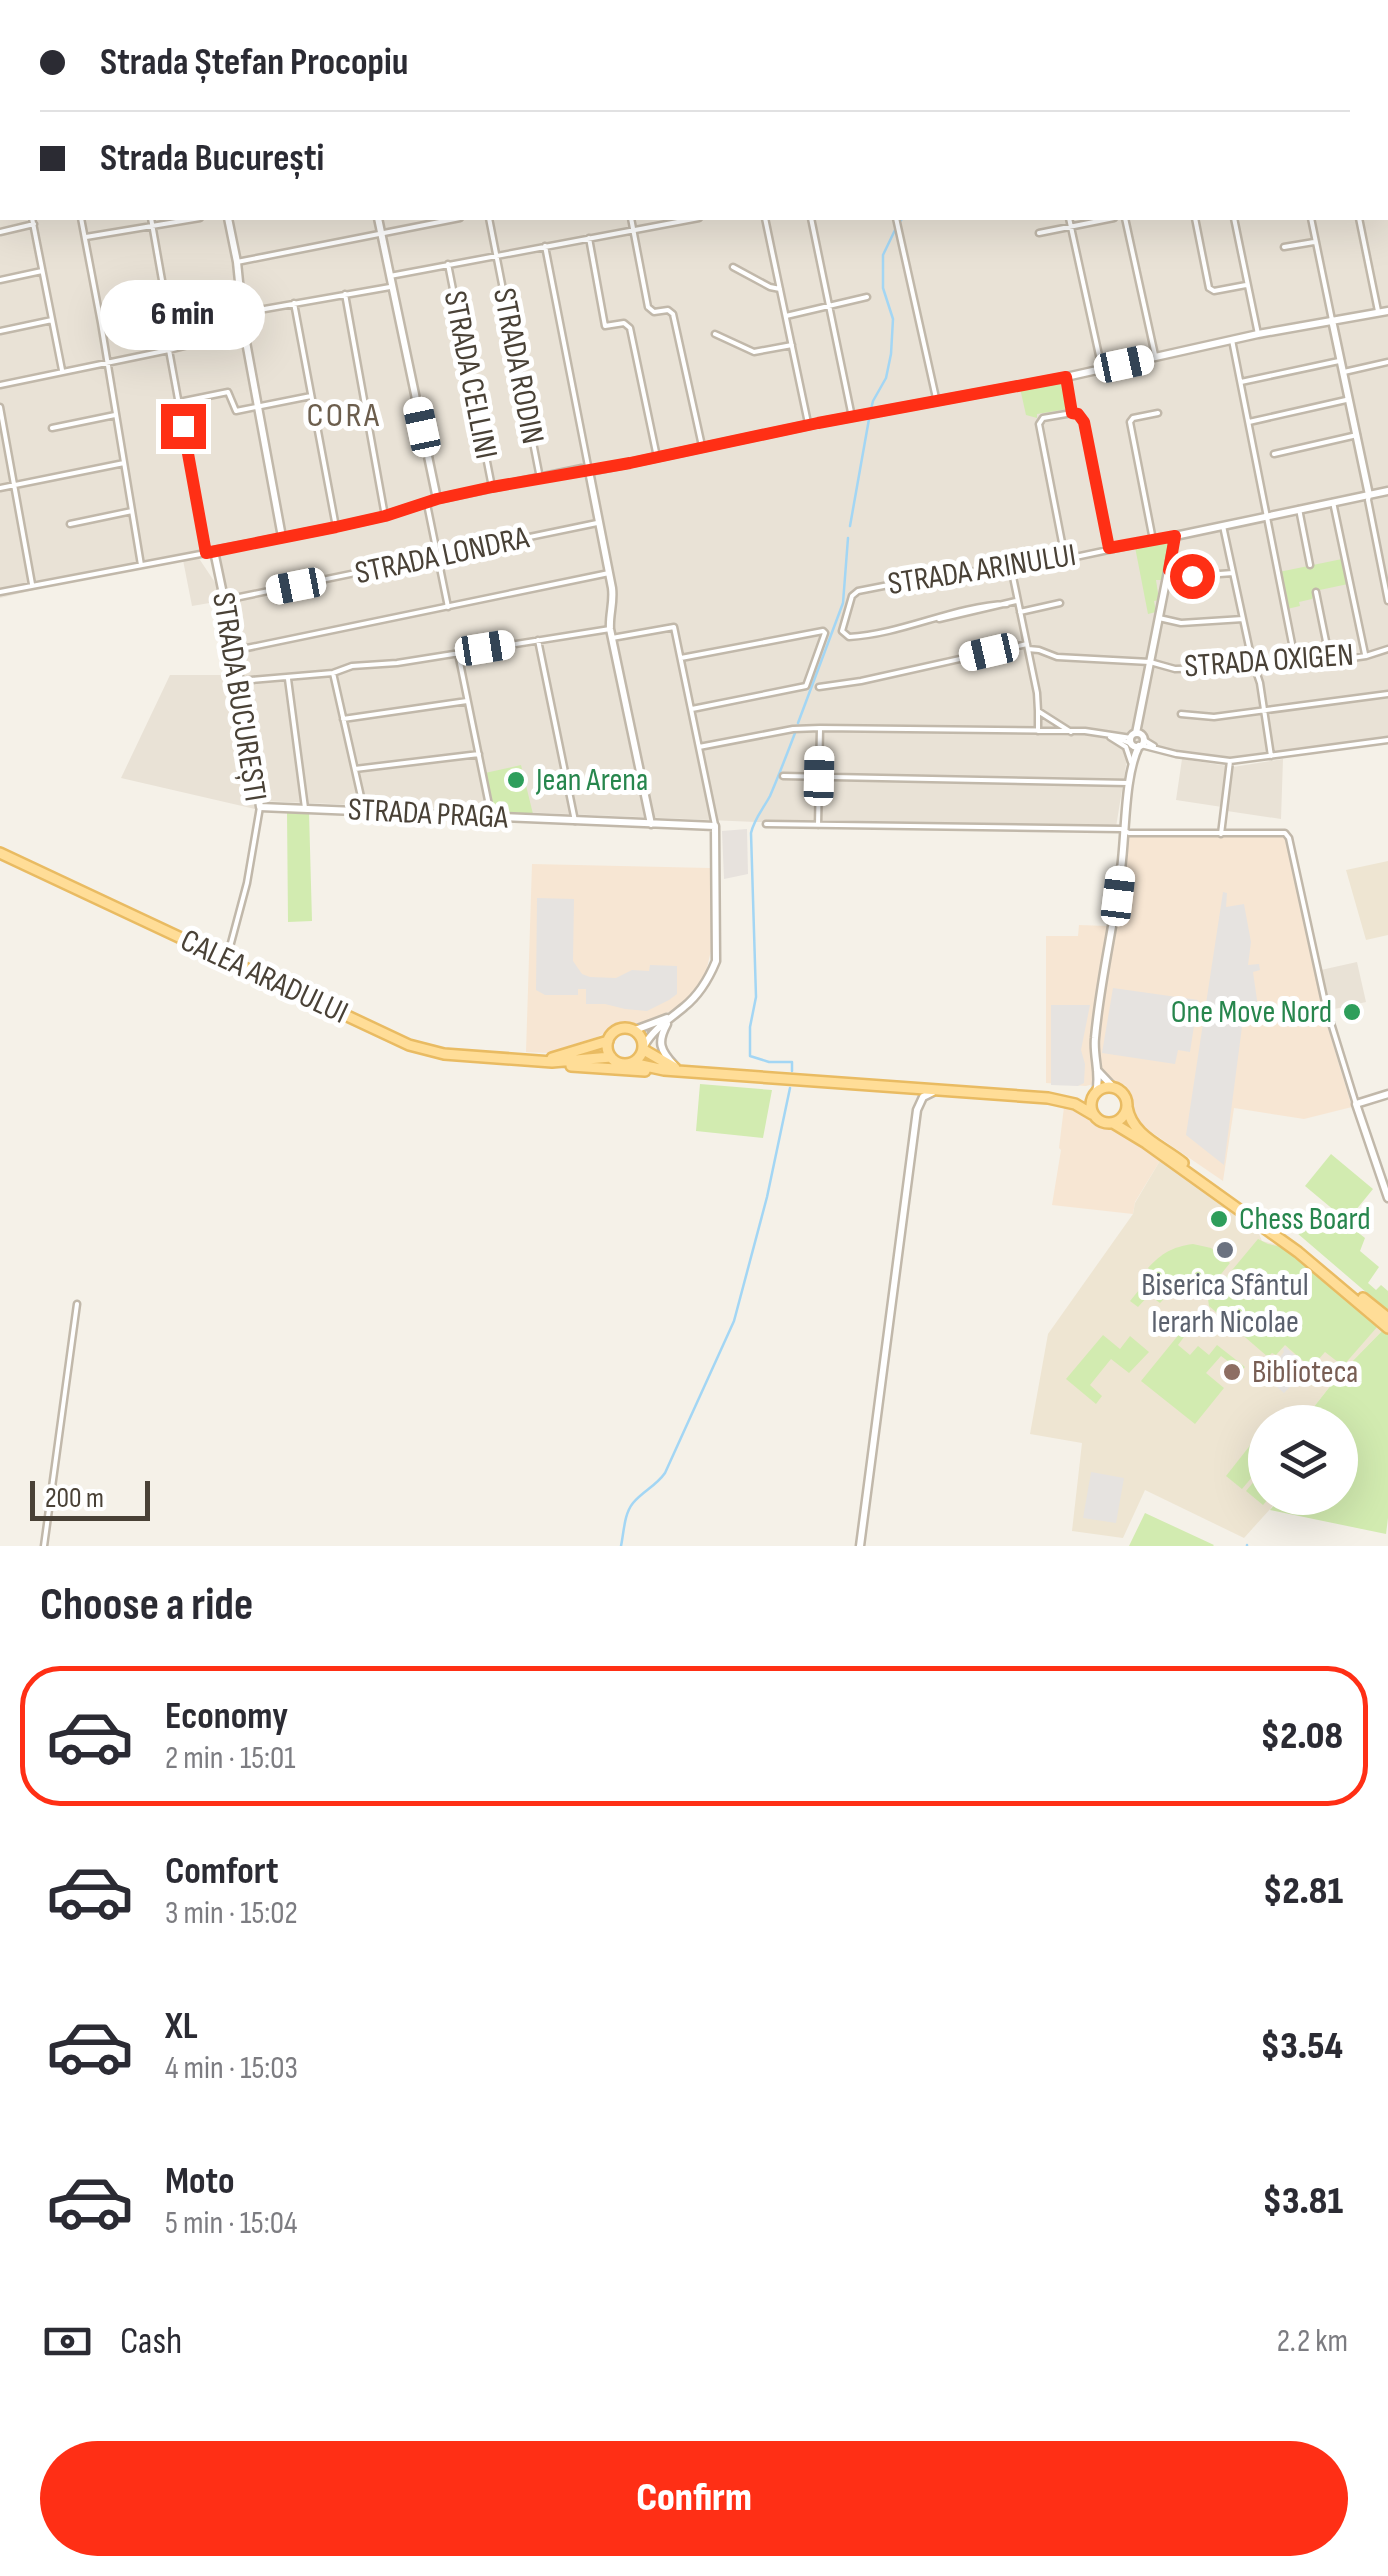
<!DOCTYPE html>
<html lang="en">
<head>
<meta charset="utf-8">
<style>
  :root { --surface:#fff; --page:#f7f7f7; --text:#2b2b33; --muted:#7c7c81; --line:#e1e1e2; --accent:#ff2f15 }
  body { margin:0; font-family:"Sofia Sans Condensed",sans-serif; background:var(--page); color:var(--text); height:100vh; display:flex; flex-direction:column; font-size:38px; white-space:nowrap }
  * { box-sizing:border-box; margin:0 }
  p { font-size:32px; color:var(--muted) }
  .icon { flex:none; width:55px; height:55px; fill:none; stroke:currentColor; stroke-width:2; stroke-linecap:round; stroke-linejoin:round }
  .map { position:relative; height:1546px; overflow:hidden }
  .panel { display:flex; flex-direction:column; background:var(--surface); flex:1 }
  .panel>* { flex:none }
  .guide { position:absolute; left:0px; top:0px; width:1390px; height:220px; box-shadow:0 10px 40px #0002; display:grid; align-content:center; height:220px; padding:0 40px; background:var(--surface) }
  .controls { position:absolute; left:1248px; top:1405px; display:grid; gap:20px }
  .controls a { display:grid; place-items:center; width:110px; height:110px; border-radius:50%; background:var(--surface); box-shadow:0 10px 40px #0002; font-size:50px }
  .scale { position:absolute; left:30px; bottom:25px; width:120px; box-sizing:border-box; padding-left:10px; border:5px solid #494136; border-top:0; font-size:28px; line-height:35px; white-space:nowrap; color:#494136; -webkit-text-stroke:8px #fff; paint-order:stroke }
  .end { position:absolute; width:45px; height:45px; margin:-22px; border:12px solid #ff2f15; background:#fff; box-shadow:0 0 0 5px #fff }
  .from { border-radius:50% }
  .bubble { position:absolute; height:70px; border-radius:35px; background:var(--surface); box-shadow:0 10px 40px #0002; font-size:32px; font-weight:800; line-height:70px; text-align:center }
  .car { position:absolute; width:30px; height:60px; margin:-30px -15px; border-radius:12px; box-shadow:0 0 8px 2px #0007; background:linear-gradient(#fff 24%,#345 0 40%,#fff 0 76%,#345 0 86%,#fff 0) }
  .guide b { display:flex; align-items:center; gap:35px; height:95px; font-size:38px }
  .guide b+b { border-top:2px solid var(--line) }
  .guide i { width:25px; height:25px; background:var(--text) }
  ul { padding:0; list-style:none }
  li { display:flex; align-items:center; gap:30px; height:140px; margin:0 20px 15px; padding:0 20px; border:5px solid transparent; border-radius:40px }
  li div { flex:1 }
  li b { display:block; font-size:38px }
  li em { font-style:normal; font-weight:800 }
  li.current { border-color:var(--accent) }
  li>.icon { width:90px; height:90px; stroke-width:1.5 }
  h2 { padding:0 40px; font-size:45px; line-height:120px }
  .pay { display:flex; align-items:center; gap:25px; height:110px; padding:0 40px; font-size:38px }
  .pay p { margin-inline-start:auto }
  .primary-button { display:flex; gap:20px; margin-top:auto; padding:20px 40px }
  .primary-button a { flex:1; height:115px; border-radius:60px; background:var(--accent); color:#fff; font-size:40px; font-weight:800; line-height:115px; text-align:center }
  .map>svg:first-child { display:block }
</style>
</head>
<body>
<div class="map">
<svg width="1388" height="1546" viewBox="0 0 1388 1546">
  <rect width="100%" height="100%" fill="#f5f1e8"/>
  <path fill="#e9e2d6" d="M 175,0 L 1388,0 L 1388,739 L 1222,762 L 1129,747 L 1116,827 L 756,822 L 262,801 L 242,671 L 216,547 L 0,598 L 0,124 L 2,123 L 2,218 L 1388,218 L 1388,2 L 176,2 Z
    M 198,557 L 218,587 L 221,601 L 192,606 L 183,560 Z
    M 170,675 L 233,675 L 255,809 L 121,778 Z
    M 1182,759 L 1228,766 L 1222,807 L 1176,800 Z
    M 1283,759 L 1281,819 L 1227,811 L 1233,767 Z
    M 1357,962 L 1366,1002 L 1330,1010 L 1321,970 Z"/>
  <path fill="#f7e6d3" d="M 1122,833 L 1285,836 L 1322,993 L 1323,1012 L 1352,1107 L 1304,1119 L 1234,1108 L 1223,1181 L 1141,1125 L 1134,1109 L 1131,1093 L 1125,1085 L 1109,1080 L 1086,1086 L 1046,1083 L 1046,936 L 1078,936 L 1079,925 L 1107,926 Z
    M 532,864 L 710,868 L 712,946 L 706,972 L 690,997 L 671,1011 L 638,1025 L 622,1023 L 597,1037 L 547,1053 L 526,1052 Z
    M 1064,1107 L 1084,1112 L 1101,1127 L 1121,1130 L 1161,1159 L 1135,1202 L 1133,1214 L 1052,1205 L 1061,1150 L 1059,1148 Z"/>
  <path fill="#e7e2dd" d="M 747,829 L 748,874 L 724,879 L 722,831 Z"/>
  <path fill="#eee5d2" d="M 1388,861 L 1388,935 L 1366,940 L 1346,870 Z
    M 1161,1159 L 1256,1227 L 1262,1241 L 1282,1246 L 1383,1330 L 1339,1375 L 1302,1422 L 1265,1422 L 1265,1498 L 1280,1498 L 1244,1538 L 1145,1490 L 1123,1538 L 1072,1531 L 1082,1443 L 1030,1434 L 1048,1334 L 1133,1214 L 1135,1203 Z"/>
  <path fill="#d2ebb0" d="M 1061,381 L 1068,409 L 1037,414 L 1037,418 L 1026,415 L 1020,388 Z
    M 1170,541 L 1162,580 L 1156,580 L 1159,600 L 1154,601 L 1156,612 L 1148,614 L 1135,547 Z
    M 1342,559 L 1348,584 L 1315,591 L 1312,599 L 1299,602 L 1300,606 L 1287,609 L 1279,572 Z
    M 521,765 L 533,814 L 494,811 L 485,773 Z
    M 287,812 L 309,812 L 312,921 L 288,922 Z
    M 700,1084 L 772,1090 L 763,1138 L 696,1131 Z
    M 1331,1154 L 1373,1189 L 1347,1221 L 1305,1186 Z
    M 1346,1223 L 1365,1238 L 1360,1251 L 1379,1267 L 1368,1283 L 1376,1290 L 1381,1285 L 1388,1291 L 1388,1311 L 1297,1233 L 1302,1224 L 1327,1234 Z
    M 1258,1239 L 1268,1244 L 1282,1247 L 1378,1326 L 1343,1366 L 1325,1352 L 1311,1368 L 1285,1345 L 1276,1355 L 1272,1353 L 1268,1357 L 1209,1306 L 1208,1299 Z
    M 1193,1244 L 1211,1248 L 1230,1263 L 1200,1300 L 1178,1284 L 1160,1303 L 1149,1295 L 1138,1307 L 1130,1301 L 1153,1273 L 1148,1268 C 1162,1253 1172,1247 1193,1244 Z
    M 1383,1330 L 1388,1335 L 1388,1518 L 1386,1534 L 1270,1510 L 1280,1498 L 1340,1498 L 1340,1422 L 1302,1422 L 1339,1375 Z
    M 1180,1333 L 1184,1337 L 1178,1345 L 1190,1355 L 1198,1346 L 1209,1355 L 1217,1345 L 1245,1367 L 1241,1371 L 1221,1356 L 1206,1373 L 1224,1388 L 1195,1424 L 1141,1381 Z
    M 1103,1335 L 1120,1349 L 1130,1336 L 1149,1352 L 1129,1373 L 1111,1359 L 1090,1385 L 1102,1396 L 1096,1404 L 1066,1379 Z
    M 1259,1434 L 1265,1438 L 1265,1498 L 1269,1498 L 1263,1505 L 1246,1491 L 1261,1473 L 1258,1470 L 1242,1489 L 1226,1476 Z
    M 1145,1513 L 1214,1545 L 1213,1546 L 1129,1546 Z"/>
  <path fill="#e6e3e0" d="M 1223,892 L 1227,893 L 1226,907 L 1244,904 L 1251,942 L 1248,965 L 1259,964 L 1260,970 L 1253,972 L 1259,1014 L 1243,1019 L 1224,1165 L 1186,1135 Z
    M 537,898 L 574,899 L 573,961 L 582,974 L 590,977 L 616,978 L 632,970 L 649,971 L 650,965 L 677,966 L 677,994 L 669,1000 L 647,1011 L 625,1009 L 605,1004 L 586,1004 L 586,989 L 578,989 L 578,995 L 545,995 L 536,990 Z
    M 1113,988 L 1198,1000 L 1190,1052 L 1178,1050 L 1175,1064 L 1102,1053 Z
    M 1051,1005 L 1090,1005 L 1081,1050 L 1085,1064 L 1084,1083 L 1078,1086 L 1051,1085 Z
    M 1285,1347 L 1309,1367 L 1284,1393 L 1262,1374 L 1273,1358 L 1277,1361 L 1284,1352 L 1283,1350 Z
    M 1091,1472 L 1124,1478 L 1116,1523 L 1083,1518 Z"/>
  <g fill="none" stroke-linecap="round" stroke-linejoin="round">
    <path stroke="#a3d6f4" stroke-width="2.5" d="M 1076,2 L 1077,0
      M 900,221 L 903,218
      M 871,409 L 873,401 L 886,378 L 891,354 L 893,319 L 883,288 L 883,255 L 895,230
      M 850,526 L 869,419
      M 798,723 L 843,603 L 848,538
      M 792,1071 L 792,1062 L 769,1062 L 750,1056 L 750,1027 L 756,997 L 751,833 C 754,819 763,809 770,796 C 779,775 787,754 795,733
      M 621,1546 C 624,1532 624,1514 633,1503 C 643,1491 656,1486 665,1473 L 734,1321 L 767,1197 L 790,1088
      M 1247,1546 L 1247,1545"/>
    <defs>
      <path id="minor" d="M 244,0 L 244,2
        M 530,0 L 530,2
        M 787,0 L 788,2
        M 852,0 L 852,2
        M 895,0 L 896,2
        M 1191,0 L 1191,2
        M 1238,0 L 1238,2
        M 1288,0 L 1289,2
        M 1324,0 L 1324,2
        M 1348,0 L 1348,2
        M 301,2 L 313,0
        M 0,129 L 2,128
        M 0,176 L 2,175
        M 32,218 L 62,370
        M 81,218 L 101,323 L 141,565
        M 151,218 L 174,348
        M 489,218 L 540,478
        M 631,218 L 648,307 L 654,312 L 668,310 L 673,314 L 702,446
        M 765,218 L 808,423
        M 811,218 L 852,417
        M 896,218 L 936,398
        M 1069,218 L 1102,369
        M 1125,218 L 1155,355
        M 1195,218 L 1209,288 L 1214,291 L 1246,285
        M 1234,218 L 1258,334
        M 1311,218 L 1332,320
        M 1359,218 L 1378,311
        M 0,232 L 34,224
        M 1039,233 L 1114,218
        M 86,237 L 200,218
        M 589,238 L 605,326 L 624,323 L 630,328 L 657,457
        M 545,246 L 589,471
        M 1284,247 L 1314,242
        M 237,262 L 460,218
        M 448,264 L 492,487
        M 733,267 L 770,287 L 780,289
        M 390,276 L 699,218
        M 0,280 L 42,271
        M 345,294 L 385,516
        M 294,303 L 336,527
        M 242,313 L 390,287
        M 786,316 L 867,297
        M 0,331 L 52,320
        M 715,334 L 754,352 L 792,345
        M 1232,340 L 1296,664
        M 169,350 L 206,552
        M 1344,372 L 1388,362
        M 1066,379 L 1072,413 L 1078,414 L 1084,422 L 1109,548
        M 1241,382 L 1339,361
        M 0,385 L 169,350 L 244,331
        M 179,402 L 228,392 L 236,411 L 311,396
        M 0,407 L 32,584
        M 1249,422 L 1346,400
        M 52,428 L 115,415
        M 1274,454 L 1357,435
        M 0,488 L 124,463
        M 1369,495 L 1368,500 L 1388,601
        M 1333,502 L 1365,654
        M 427,504 L 448,607
        M 1299,509 L 1310,565
        M 70,524 L 132,511
        M 1223,526 L 1251,656 L 1260,683 L 1271,756
        M 1153,540 L 1130,422 L 1133,418 L 1158,413
        M 1065,558 L 1039,424 L 1043,418 L 1072,413
        M 1169,570 L 1192,576 L 1233,573
        M 1012,572 L 1037,693 L 1038,711 L 1071,732
        M 0,592 L 211,552
        M 1316,592 L 1330,661
        M 225,600 L 597,523
        M 1007,604 C 954,606 903,634 849,637 L 842,631 L 852,596 L 858,591 L 960,571 L 1005,572 L 1174,536
        M 1020,612 L 1060,603
        M 1159,618 L 1181,623 L 1243,619
        M 939,619 L 1016,601
        M 612,638 L 674,627 L 715,825
        M 538,640 L 575,821
        M 1028,649 L 1039,650 L 1057,657 L 1150,662 L 1175,669 L 1296,666 L 1366,656 L 1388,649
        M 237,650 L 609,573
        M 458,653 L 491,815
        M 681,658 L 823,631 L 825,633 L 806,686 L 692,709
        M 333,673 L 364,810
        M 288,679 L 305,808
        M 240,681 L 333,673 L 352,666 L 397,663 L 610,629
        M 819,687 L 861,681 L 1027,644
        M 1181,714 L 1214,717 L 1388,694
        M 343,719 L 467,701
        M 1038,731 L 1038,711
        M 1110,737 L 1126,747 L 1131,762
        M 1117,738 L 1132,744
        M 1144,740 L 1154,746
        M 1141,745 L 1176,754 L 1230,761 L 1388,740
        M 699,747 L 793,729 L 820,728 L 1085,731 L 1131,738
        M 355,769 L 479,754
        M 783,776 L 1128,783
        M 766,824 L 1121,829 L 1129,833 L 1285,833 L 1289,838 L 1326,1007 L 1356,1104
        M 818,825 L 820,729
        M 1221,834 L 1230,761
        M 227,958 L 247,883 L 260,807
        M 44,1546 L 77,1304"/>
      <path id="tertiary" d="M 335,0 L 335,2
        M 594,2 L 606,0
        M 228,218 L 237,262 L 244,331 L 282,537
        M 378,218 L 437,499
        M 1332,320 L 1369,495
        M 589,471 L 612,588 C 614,603 609,614 610,629 L 651,824
        M 1136,733 L 1175,536 L 1388,491
        M1130 740a7 7 0 1 1 14 0a7 7 0 1 1-14 0Z
        M 667,1024 C 657,1042 660,1050 674,1065
        M 635,1030 L 667,1018
        M 644,1046 C 653,1029 670,1019 684,1007 C 699,995 709,978 716,961 L 715,826 L 260,807 L 235,651 L 214,551 L 336,527 L 385,516 L 437,499 L 582,469 L 589,471 L 630,463 L 818,423 L 1066,377 L 1258,334 L 1388,311
        M 1097,1070 L 1114,1088
        M 1096,1092 C 1101,1075 1093,1056 1095,1038 C 1100,981 1114,925 1121,869 C 1126,833 1124,777 1139,746
        M 1388,1094 L 1356,1104 L 1388,1198
        M 860,1546 L 917,1110 L 923,1097 L 933,1092"/>
      <path id="primary" d="M 0,853 L 409,1045 L 444,1054 L 552,1062 L 611,1057
        M607 1046a18 18 0 1 1 36 0a18 18 0 1 1-36 0Z
        M 644,1050 L 675,1068
        M 552,1058 L 608,1041
        M 632,1063 L 664,1070 L 1048,1098 L 1075,1104 L 1092,1114
        M 571,1066 L 645,1071
        M1091 1105a18 18 0 1 1 36 0a18 18 0 1 1-36 0Z
        M 1127,1107 C 1132,1136 1162,1146 1183,1163
        M 1113,1123 L 1146,1143 L 1298,1252 L 1388,1328
        M 1363,1298 L 1388,1318"/>
    </defs>
    <use href="#minor" stroke="#c1b8aa" stroke-width="9"/>
    <use href="#tertiary" stroke="#c1b8aa" stroke-width="11"/>
    <use href="#primary" stroke="#e9bb62" stroke-width="14"/>
    <use href="#minor" stroke="#fff" stroke-width="4"/>
    <use href="#tertiary" stroke="#fff" stroke-width="6"/>
    <use href="#primary" stroke="#ffdd97" stroke-width="9"/>
  </g>
  <g fill="none" stroke-linecap="round" stroke-linejoin="round">
    <path stroke="#ff2f15" stroke-width="12" d="M 183,426 L 206,553 L 336,527 L 385,516 L 437,499 L 492,487 L 630,463 L 818,423 L 1066,377 L 1072,413 L 1078,414 L 1084,422 L 1109,548 L 1175,536 L 1169,570 L 1192,576"/>
  </g>
  <g fill="#2e9e5b" stroke="#fff" stroke-width="4">
    <circle cx="516" cy="780" r="10"/>
    <circle cx="1352" cy="1012" r="10"/>
    <circle cx="1219" cy="1219" r="10"/>
  </g>
  <circle fill="#6b7280" stroke="#fff" stroke-width="4" cx="1225" cy="1250" r="10"/>
  <circle fill="#8d6e63" stroke="#fff" stroke-width="4" cx="1232" cy="1372" r="10"/>
  <g text-anchor="middle" dominant-baseline="central" stroke-width="10" stroke-linejoin="round" paint-order="stroke">
    <g font-size="32" fill="#494136" stroke="#fff">
      <text transform="translate(518 366) rotate(79)">STRADA RODIN</text>
      <text transform="translate(470 375) rotate(79)">STRADA CELLINI</text>
      <text transform="translate(442 556) rotate(-12)">STRADA LONDRA</text>
      <text transform="translate(982 570) rotate(-9)">STRADA ARINULUI</text>
      <text transform="translate(1269 661) rotate(-4)">STRADA OXIGEN</text>
      <text transform="translate(239 697) rotate(81)">STRADA BUCUREȘTI</text>
      <text transform="translate(428 814) rotate(3)">STRADA PRAGA</text>
      <text transform="translate(264 977) rotate(25)">CALEA ARADULUI</text>
    </g>
    <g font-size="32" fill="#27864d" stroke="#fff" text-anchor="start">
      <text x="536" y="780">Jean Arena</text>
      <text x="1332" y="1012" text-anchor="end">One Move Nord</text>
      <text x="1239" y="1219">Chess Board</text>
    </g>
    <g font-size="32" fill="#5b616d" stroke="#fff">
      <text x="1225" y="1285">Biserica Sfântul<tspan x="1225" dy="37">Ierarh Nicolae</tspan></text>
    </g>
    <g font-size="32" fill="#785e54" stroke="#fff" text-anchor="start">
      <text x="1252" y="1372">Biblioteca</text>
    </g>
    <g font-size="35" letter-spacing="2.5" fill="#6c5e4d" stroke="#fff">
      <text x="344" y="415">CORA</text>
    </g>
  </g>
</svg>
<div class="controls">
<a><svg class="icon" aria-label="layers" viewBox="0 0 24 24"><path d="M12 4l9 5-9 5-9-5zM3 14l9 5 9-5"/></svg></a>
</div>
<div class="scale">200 m</div>
<i class="end from" style="left:1192px;top:576px"></i>
<i class="end" style="left:183px;top:426px"></i>
<div class="bubble" style="left:100px;top:280px;width:165px">6 min</div>
<i class="car" style="left:1124px;top:364px;rotate:78deg"></i>
<i class="car" style="left:422px;top:427px;rotate:348deg"></i>
<i class="car" style="left:296px;top:586px;rotate:259deg"></i>
<i class="car" style="left:485px;top:648px;rotate:81deg"></i>
<i class="car" style="left:989px;top:652px;rotate:257deg"></i>
<i class="car" style="left:819px;top:776px;rotate:1deg"></i>
<i class="car" style="left:1118px;top:896px;rotate:7deg"></i>
<div class="guide">
<b><i class="from"></i>Strada Ștefan Procopiu</b>
<b><i></i>Strada București</b>
</div>
</div>
<section class="panel">
<h2>Choose a ride</h2>
<ul>
<li class="current"><svg class="icon" aria-label="car" viewBox="0 0 24 24"><path d="M5 17H2v-5l4-1 3-4h7l3 4 3 1v5h-3M9 17h6M6 11h13"/><circle cx="7" cy="17" r="2"/><circle cx="17" cy="17" r="2"/></svg><div><b>Economy</b><p>2 min · 15:01</p></div><em>$2.08</em></li>
<li><svg class="icon" aria-label="car" viewBox="0 0 24 24"><path d="M5 17H2v-5l4-1 3-4h7l3 4 3 1v5h-3M9 17h6M6 11h13"/><circle cx="7" cy="17" r="2"/><circle cx="17" cy="17" r="2"/></svg><div><b>Comfort</b><p>3 min · 15:02</p></div><em>$2.81</em></li>
<li><svg class="icon" aria-label="car" viewBox="0 0 24 24"><path d="M5 17H2v-5l4-1 3-4h7l3 4 3 1v5h-3M9 17h6M6 11h13"/><circle cx="7" cy="17" r="2"/><circle cx="17" cy="17" r="2"/></svg><div><b>XL</b><p>4 min · 15:03</p></div><em>$3.54</em></li>
<li><svg class="icon" aria-label="car" viewBox="0 0 24 24"><path d="M5 17H2v-5l4-1 3-4h7l3 4 3 1v5h-3M9 17h6M6 11h13"/><circle cx="7" cy="17" r="2"/><circle cx="17" cy="17" r="2"/></svg><div><b>Moto</b><p>5 min · 15:04</p></div><em>$3.81</em></li>
</ul>
<div class="pay"><svg class="icon" aria-label="cash" viewBox="0 0 24 24"><path d="M3 7h18v10H3z"/><circle cx="12" cy="12" r="2"/></svg>Cash<p>2.2 km</p></div>
<div class="primary-button"><a>Confirm</a></div>
</section>
</body>
</html>
